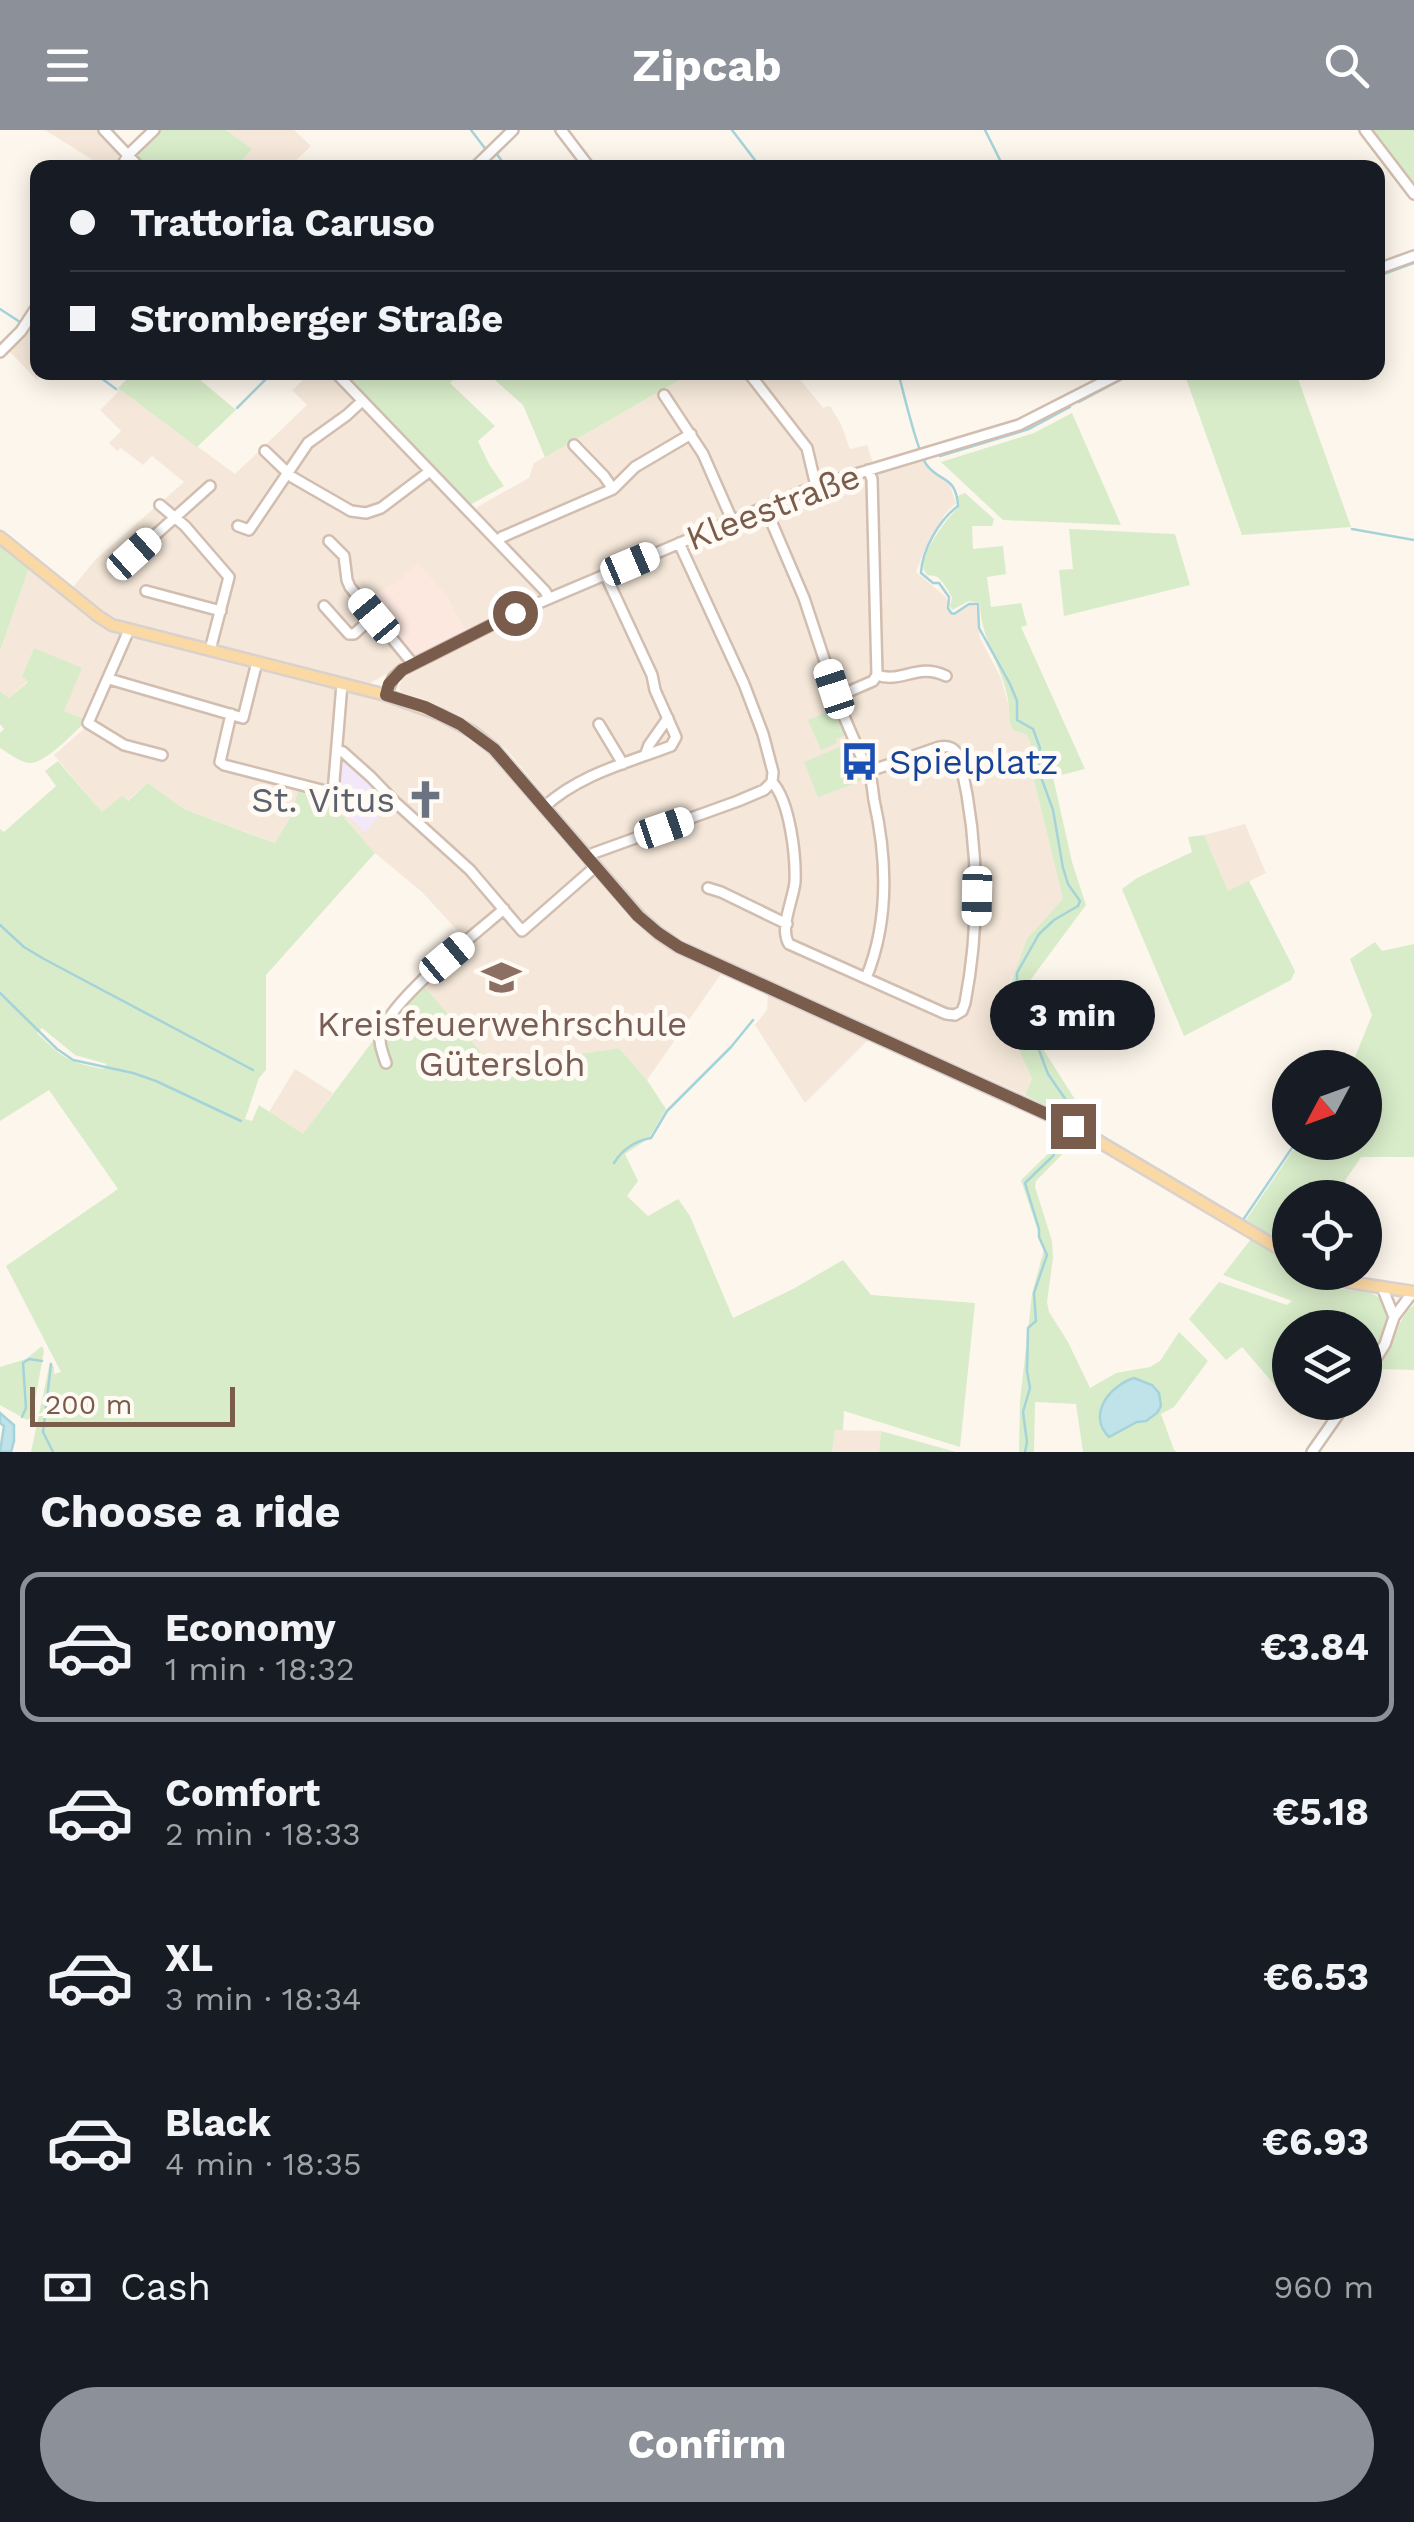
<!DOCTYPE html>
<html lang="en">
<head>
<meta charset="utf-8">
<style>
  :root { --surface:#171b24; --page:#20242c; --text:#f1f3f6; --muted:#9ea1a6; --line:#363941; --accent:#8c9099 }
  body { margin:0; font-family:"Work Sans",sans-serif; background:var(--page); color:var(--text); height:100vh; display:flex; flex-direction:column; font-size:38px; white-space:nowrap }
  * { box-sizing:border-box; margin:0 }
  p { font-size:32px; color:var(--muted) }
  .icon { flex:none; width:55px; height:55px; fill:none; stroke:currentColor; stroke-width:2; stroke-linecap:round; stroke-linejoin:round }
  .map { position:relative; height:1322px; overflow:hidden }
  .side { display:flex; flex-direction:column; background:var(--surface); flex:1 }
  .side>* { flex:none }
  .top-card { position:absolute; left:30px; top:30px; width:1355px; height:220px; border-radius:20px; box-shadow:0 5px 25px #0003; display:grid; align-content:center; height:220px; padding:0 40px; background:var(--surface) }
  .needle { width:65px; rotate:229deg }
  .tools { position:absolute; left:1272px; top:920px; display:grid; gap:20px }
  .tools a { display:grid; place-items:center; width:110px; height:110px; border-radius:50%; background:var(--surface); box-shadow:0 5px 25px #0003; font-size:50px }
  .scale { position:absolute; left:30px; bottom:25px; width:205px; box-sizing:border-box; padding-left:10px; border:5px solid #7a5c4d; border-top:0; font-size:28px; line-height:35px; white-space:nowrap; color:#7a5c4d; -webkit-text-stroke:8px #fffaf3; paint-order:stroke }
  .end { position:absolute; width:45px; height:45px; margin:-22px; border:12px solid #7a5c4d; background:#fff; box-shadow:0 0 0 5px #fff }
  .from { border-radius:50% }
  .bubble { position:absolute; height:70px; border-radius:35px; background:var(--surface); box-shadow:0 5px 25px #0003; font-size:32px; font-weight:700; line-height:70px; text-align:center }
  .car { position:absolute; width:30px; height:60px; margin:-30px -15px; border-radius:12px; box-shadow:0 0 8px 2px #0007; background:linear-gradient(#fff 24%,#345 0 40%,#fff 0 76%,#345 0 86%,#fff 0) }
  .top-card b { display:flex; align-items:center; gap:35px; height:95px; font-size:38px }
  .top-card b+b { border-top:2px solid var(--line) }
  .top-card i { width:25px; height:25px; background:var(--text) }
  ul { padding:0; list-style:none }
  li { display:flex; align-items:center; gap:30px; height:150px; margin:0 20px 15px; padding:0 20px; border:5px solid transparent; border-radius:20px }
  li div { flex:1 }
  li b { display:block; font-size:38px }
  li em { font-style:normal; font-weight:700 }
  li.selected { border-color:var(--accent) }
  li>.icon { width:90px; height:90px; stroke-width:1.5 }
  h2 { padding:0 40px; font-size:45px; line-height:120px }
  .pay { display:flex; align-items:center; gap:25px; height:110px; padding:0 40px; font-size:38px }
  .pay p { margin-inline-start:auto }
  .cta { display:flex; gap:20px; margin-top:auto; padding:20px 40px }
  .cta a { flex:1; height:115px; border-radius:60px; background:var(--accent); color:#fff; font-size:40px; font-weight:700; line-height:115px; text-align:center }
  header { display:flex; justify-content:space-between; align-items:center; height:130px; padding:0 40px; background:var(--accent); color:#fff; font-size:45px; font-weight:700 }
  .map>svg:first-child { display:block }
</style>
</head>
<body>
<header><svg class="icon" aria-label="menu" viewBox="0 0 24 24"><path d="M4 6h16M4 12h16M4 18h16"/></svg>Zipcab<svg class="icon" aria-label="search" viewBox="0 0 24 24"><circle cx="10" cy="10" r="6"/><path d="M15 15l6 6"/></svg></header>
<div class="map">
<svg width="1414" height="1322" viewBox="0 0 1414 1322">
  <rect width="100%" height="100%" fill="#fdf6ec"/>
  <path fill="#f5e8da" d="M 45,0 L 98,0 L 119,22 L 119,29 L 114,37 L 104,37 Z
    M 226,0 L 294,0 L 311,16 L 289,37 L 247,37 L 241,30 L 251,19 Z
    M 29,199 L 37,205 L 38,242 L 43,243 L 37,250 L 8,220 Z
    M 329,242 L 540,462 L 540,466 L 465,500 L 446,466 L 418,434 L 402,448 L 413,528 L 369,554 L 128,493 L 101,481 L 73,457 L 95,430 L 184,352 L 152,326 L 143,335 L 121,318 L 117,321 L 109,313 L 121,301 L 100,280 L 117,263 L 118,258 L 235,344 L 307,275 L 292,260 L 311,243 Z
    M 692,243 L 795,243 L 823,278 L 830,276 L 841,294 L 850,319 L 867,315 L 873,333 L 805,354 L 737,383 L 733,381 L 708,320 L 666,258 Z
    M 659,262 L 700,326 L 725,386 L 724,389 L 552,462 L 476,383 L 477,377 L 529,348 L 534,333 Z
    M 922,330 L 929,339 L 945,349 L 950,355 L 956,373 L 945,384 L 924,421 L 916,442 L 946,467 L 949,483 L 954,486 L 963,478 L 971,474 L 977,476 L 980,508 L 1001,548 L 1009,576 L 1013,600 L 1027,605 L 1031,614 L 1028,626 L 1063,769 L 1011,849 L 1001,880 L 1032,949 L 1025,965 L 705,822 L 664,799 L 644,783 L 505,618 L 459,587 L 401,562 L 399,557 L 402,549 L 495,498 L 811,365 L 847,352 Z
    M 29,438 L 103,496 L 123,504 L 87,590 L 64,581 L 34,518 L 22,546 L 28,551 L 9,568 L 0,561 L 0,521 Z
    M 132,506 L 337,558 L 331,656 L 325,658 L 301,652 L 290,689 L 276,713 L 184,679 L 148,653 L 127,671 L 102,682 L 54,625 L 94,590 L 129,509 Z
    M 344,560 L 384,570 L 431,586 L 465,603 L 484,617 L 637,794 L 677,822 L 721,844 L 647,950 L 619,918 L 494,937 L 422,854 L 468,812 L 422,762 L 375,723 L 335,677 Z
    M 1245,694 L 1266,743 L 1228,762 L 1204,705 Z
    M 768,863 L 868,910 L 805,973 L 755,895 L 767,880 Z
    M 295,939 L 333,963 L 303,1005 L 269,982 Z
    M 835,1300 L 881,1301 L 879,1322 L 832,1322 Z"/>
  <path fill="#fde8e0" d="M 418,433 L 446,466 L 465,500 L 413,528 L 366,471 L 402,448 Z"/>
  <path fill="#f3e8fa" d="M 342,625 L 345,626 L 388,670 L 389,675 L 365,702 L 337,675 Z"/>
  <path fill="#d8ecc9" fill-rule="evenodd" d="M 161,0 L 226,0 L 252,19 L 234,38 L 144,37 L 138,30 L 137,23 Z
    M 1368,0 L 1414,0 L 1414,57 Z
    M 133,243 L 192,243 L 236,280 L 197,317 L 118,258 Z
    M 341,243 L 461,243 L 450,253 L 495,296 L 478,311 L 489,334 L 504,356 L 468,376 Z
    M 487,243 L 692,243 L 545,327 L 523,275 Z
    M 1184,243 L 1296,243 L 1351,397 L 1242,405 Z
    M 1072,283 L 1121,395 L 1003,390 L 941,332 L 1034,303 Z
    M 965,363 L 994,389 L 992,396 L 972,396 L 973,419 L 1003,416 L 1006,444 L 987,447 L 991,477 L 1021,473 L 1027,495 L 1021,497 L 1085,639 L 1053,647 L 1072,732 L 1086,775 L 1017,868 L 1038,911 L 1076,971 L 1065,985 L 1025,965 L 1032,949 L 1001,880 L 1027,809 L 1063,769 L 1028,626 L 1031,614 L 1027,605 L 1013,600 C 1008,590 1010,587 1009,577 C 1006,541 980,510 980,473 L 969,471 L 952,480 L 950,476 L 952,467 C 948,461 943,451 937,447 C 930,443 928,449 924,440 C 918,427 948,386 958,378 L 958,366 Z
    M 1069,399 L 1175,404 L 1190,455 L 1064,486 L 1059,440 L 1073,439 Z
    M 0,414 L 29,438 L 0,521 Z
    M 34,518 L 82,538 L 64,581 L 87,590 C 76,601 44,635 29,633 C 20,632 8,623 0,618 L 0,603 L 4,599 L 0,594 L 0,561 L 9,568 L 28,552 L 22,546 Z
    M 836,578 L 847,604 L 836,609 L 837,613 L 821,620 L 808,590 Z
    M 847,614 L 861,651 L 818,667 L 804,632 Z
    M 58,631 L 102,682 L 122,666 L 128,671 L 148,653 L 184,679 L 275,713 L 290,688 L 299,658 L 336,666 L 335,677 L 375,723 L 266,845 L 266,940 L 259,948 L 245,989 L 252,991 L 259,975 L 303,1004 L 372,912 C 391,895 403,872 422,854 L 494,937 L 619,918 L 647,950 L 666,979 L 649,1008 L 625,1024 L 638,1051 L 627,1066 L 648,1086 L 678,1069 L 690,1086 L 733,1188 L 793,1159 L 843,1130 L 871,1165 L 975,1173 L 960,1317 L 844,1281 L 843,1300 L 835,1300 L 832,1322 L 31,1322 L 50,1232 L 54,1237 L 54,1244 L 61,1242 L 6,1136 L 118,1059 L 49,960 L 0,991 L 0,699 L 4,702 L 56,656 L 45,641 ZM 42,898 L 75,925 L 107,934 L 103,939 C 66,931 64,929 37,903 Z
    M 1204,705 L 1228,761 L 1249,751 L 1295,841 L 1291,850 L 1184,906 L 1122,759 L 1137,748 L 1192,722 L 1188,707 Z
    M 1375,812 L 1382,821 L 1414,814 L 1414,1027 L 1361,1027 L 1334,1067 L 1290,1068 L 1290,1117 L 1246,1090 L 1298,1013 L 1365,1012 L 1365,938 L 1351,937 L 1372,885 L 1350,829 Z
    M 1059,999 L 1078,1008 L 1036,1051 L 1035,1057 L 1052,1111 L 1053,1128 L 1047,1172 L 1049,1182 L 1068,1212 L 1090,1258 L 1116,1243 L 1150,1237 L 1160,1231 L 1179,1202 L 1208,1231 L 1174,1277 L 1161,1284 L 1174,1320 L 1177,1322 L 1083,1322 L 1076,1274 L 1035,1272 L 1034,1322 L 1019,1322 L 1020,1271 L 1032,1164 L 1044,1119 L 1021,1050 L 1052,1020 ZM 1109,1263 L 1146,1291 L 1137,1292 L 1109,1307 C 1097,1287 1098,1283 1109,1263 Z
    M 1251,1109 L 1290,1132 L 1290,1142 C 1313,1143 1322,1151 1343,1159 C 1353,1162 1366,1160 1375,1165 C 1397,1178 1385,1206 1375,1223 L 1365,1216 L 1365,1198 L 1336,1197 L 1323,1189 L 1317,1197 L 1290,1198 L 1290,1272 L 1311,1273 L 1301,1286 L 1242,1217 L 1226,1230 L 1189,1189 L 1219,1152 L 1287,1175 L 1292,1171 L 1223,1145 Z
    M 1414,1175 L 1414,1240 L 1379,1239 C 1392,1219 1396,1189 1414,1175 Z
    M 42,1216 L 44,1221 L 32,1287 L 27,1290 L 0,1275 L 0,1237 L 26,1229 Z
    M 881,1301 L 956,1322 L 879,1322 Z"/>
  <path fill="#bfe3e8" stroke="#a5d3da" stroke-width="2.5" d="M 1134,1248 L 1152,1255 L 1159,1263 L 1161,1276 L 1157,1283 L 1146,1291 L 1137,1292 L 1109,1307 C 1087,1285 1109,1256 1134,1248 Z
    M 0,1283 L 14,1295 L 14,1311 L 11,1322 L 0,1322 L 4,1296 L 0,1293 Z"/>
  <g fill="none" stroke-linecap="round" stroke-linejoin="round">
    <path stroke="#a5d3da" stroke-width="2.5" d="M 471,0 L 487,21
      M 555,0 L 584,38
      M 567,0 L 571,4
      M 732,0 L 761,38
      M 985,0 L 1004,38
      M 575,10 L 596,38
      M 507,12 L 496,23 L 507,38
      M 116,38 L 121,28
      M 1378,134 L 1414,121
      M 1378,146 L 1414,133
      M 0,179 L 20,192
      M 29,198 L 38,204
      M 93,242 L 116,259
      M 898,242 C 904,264 916,318 926,334 C 939,353 956,344 958,376 C 939,390 922,420 921,443 L 933,453 L 939,453 L 949,467 L 948,478 L 951,483 L 954,484 L 969,474 L 978,474 L 979,498 L 1010,554 L 1017,571 L 1017,590 L 1033,599 L 1040,618 L 1038,630 L 1041,647 L 1053,680 L 1063,738 L 1068,754 L 1080,771 L 1078,776 L 1054,790 L 1039,804 L 1017,843 L 1017,876 L 1022,894 L 1039,920 L 1048,944 L 1066,970 L 1067,987
      M 1100,249 L 1112,242
      M 1079,272 L 1135,242
      M 237,278 L 273,242
      M 928,317 L 980,302
      M 940,326 L 1029,299 L 1070,277
      M 1352,399 L 1414,410
      M 0,795 L 24,817 L 44,829 L 253,940
      M 0,863 L 57,919 L 73,930 L 133,943 L 156,951 L 241,991
      M 863,906 L 883,915
      M 1082,994 L 1290,1118
      M 1093,1014 L 1144,1044
      M 614,1033 C 622,1020 635,1011 651,1008 L 667,981 L 731,917 L 753,890
      M 1243,1090 L 1296,1012
      M 1313,1142 L 1339,1154
      M 51,1234 L 43,1302 L 53,1322
      M 22,1287 L 26,1278 L 23,1233 L 29,1229 L 42,1231
      M 1025,1322 L 1027,1312 L 1023,1282 L 1030,1258 L 1027,1241 L 1028,1198 L 1036,1191 L 1034,1163 L 1047,1125 L 1039,1107 L 1039,1099 L 1025,1053 L 1053,1026 L 1066,995"/>
    <defs>
      <path id="minor" d="M 104,0 L 140,38
        M 561,0 L 590,38
        M 1365,0 L 1414,64
        M 121,38 L 128,25 L 154,0
        M 474,38 L 513,0
        M 1378,139 L 1414,126
        M 0,222 L 21,201 L 38,175
        M 335,242 L 545,461 L 549,468
        M 748,242 L 807,318 L 816,356
        M 664,265 L 703,324 L 732,390
        M 574,315 L 604,346 L 613,359
        M 265,321 L 292,347 L 351,381 L 366,383 L 381,378 L 430,341
        M 160,375 L 185,396 L 229,447 L 210,520
        M 765,377 L 804,468 L 834,559 L 841,565 L 840,577 L 864,633 C 872,643 872,657 874,670 C 887,728 889,792 866,848
        M 238,396 L 249,400 L 308,313 L 347,285 L 362,271
        M 329,411 L 344,426 L 347,450 L 350,457 L 413,534
        M 497,411 L 502,407 L 613,359 L 635,337 L 691,304
        M 679,413 L 744,554 L 763,604 L 773,642 L 772,652 C 790,671 796,726 795,752 C 793,771 779,798 789,814 L 946,884 L 955,885 L 962,881 L 965,873 C 981,789 979,709 959,626 C 954,618 949,615 939,617 L 870,641
        M 134,424 L 210,356
        M 146,461 L 221,481
        M 324,476 L 349,504 L 354,504 L 374,486
        M 129,500 L 88,593 L 124,615 L 162,625
        M 877,545 C 902,554 917,532 946,546
        M 109,549 L 243,588 L 257,532
        M 386,565 L 393,548 L 402,540 L 515,483 L 765,377 L 816,356 L 1019,295 L 1123,242
        M 841,565 L 873,551 L 877,545 L 872,349 L 868,340
        M 231,584 L 220,632 L 224,635 L 333,663 L 342,554
        M 599,594 L 623,634
        M 337,620 L 343,622 L 371,647 L 395,672 L 470,740 L 522,801 L 595,737
        M 646,623 L 649,615 L 668,588
        M 544,677 C 580,644 627,633 671,616 L 676,607 L 655,560 L 652,545 L 605,444
        M 588,728 L 594,723 L 738,671 L 764,660 L 772,652
        M 708,758 L 721,762 L 787,794
        M 386,933 C 384,927 380,917 380,910 C 379,878 478,802 504,779
        M 1382,1157 L 1394,1187
        M 1365,1247 L 1385,1214 L 1394,1187 L 1413,1162
        M 1312,1322 L 1347,1272"/>
      <path id="major" d="M 0,407 L 98,486 L 112,495 L 386,565 L 441,585 L 473,602 L 494,619 L 639,786 L 658,803 L 679,817 L 1071,995 L 1290,1125
        M 1323,1142 L 1348,1152 L 1414,1162"/>
    </defs>
    <use href="#minor" stroke="#d1beb0" stroke-width="14"/>
    <use href="#major" stroke="#dad1cd" stroke-width="15"/>
    <use href="#minor" stroke="#fff" stroke-width="9"/>
    <use href="#major" stroke="#fbd9a5" stroke-width="10"/>
  </g>
  <g fill="none" stroke-linecap="round" stroke-linejoin="round">
    <path stroke="#7a5c4d" stroke-width="12" d="M 515,483 L 402,540 L 389,554 L 386,565 L 425,577 L 460,594 L 494,619 L 638,786 L 658,803 L 679,817 L 1073,996"/>
  </g>
  <defs>
    <symbol id="bus-bare" viewBox="-9 -9 18 18"><path d="M-5-6H5V4H4V6H2V4H-2V6H-4V4H-5ZM-3.5-4V0h7V-4ZM-3.5 1.2v1.5H-2V1.2ZM2 1.2v1.5H3.5V1.2Z" fill="#1a4fb4" stroke="#fffaf3" stroke-width="2.5" paint-order="stroke"/></symbol>
    <symbol id="church-bare" viewBox="-9 -9 18 18"><path d="M-1.2-6h2.4v3.5h3.3v2.4h-3.3V6h-2.4V-.1h-3.3v-2.4h3.3Z" fill="#6b7280" stroke="#fffaf3" stroke-width="2.5" paint-order="stroke"/></symbol>
    <symbol id="school-bare" viewBox="-9 -9 18 18"><path d="M0-5L7-2L0 1L-7-2ZM-4 1L0 2.5L4 1V4Q0 6-4 4Z" fill="#8d6e63" stroke="#fffaf3" stroke-width="2.5" paint-order="stroke"/></symbol>
  </defs>
  <g fill-rule="evenodd">
    <use href="#bus-bare" x="832" y="604" width="55" height="55"/>
    <use href="#church-bare" x="398" y="642" width="55" height="55"/>
    <use href="#school-bare" x="474" y="820" width="55" height="55"/>
  </g>
  <g text-anchor="middle" dominant-baseline="central" stroke-width="10" stroke-linejoin="round" paint-order="stroke">
    <g font-size="35" fill="#7a5c4d" stroke="#fffaf3">
      <text transform="translate(773 377) rotate(-21)">Kleestraße</text>
    </g>
    <g font-size="35" fill="#164399" stroke="#fffaf3" text-anchor="start">
      <text x="889" y="632">Spielplatz</text>
    </g>
    <g font-size="35" fill="#5b616d" stroke="#fffaf3" text-anchor="end">
      <text x="395" y="670">St. Vitus</text>
    </g>
    <g font-size="35" fill="#785e54" stroke="#fffaf3">
      <text x="502" y="894">Kreisfeuerwehrschule<tspan x="502" dy="40">Gütersloh</tspan></text>
    </g>
  </g>
</svg>
<div class="tools">
<a><svg class="needle" viewBox="-14 -14 28 28"><path d="M0-13l5 13h-10z" fill="#e53935"/><path d="M0 13l5-13h-10z" fill="#9ea1a6"/></svg></a>
<a><svg class="icon" aria-label="locate" viewBox="0 0 24 24"><circle cx="12" cy="12" r="6"/><path d="M12 2v4M12 18v4M2 12h4M18 12h4"/></svg></a>
<a><svg class="icon" aria-label="layers" viewBox="0 0 24 24"><path d="M12 4l9 5-9 5-9-5zM3 14l9 5 9-5"/></svg></a>
</div>
<div class="scale">200 m</div>
<i class="end from" style="left:515px;top:483px"></i>
<i class="end" style="left:1073px;top:996px"></i>
<div class="bubble" style="left:990px;top:850px;width:165px">3 min</div>
<i class="car" style="left:134px;top:424px;rotate:48deg"></i>
<i class="car" style="left:630px;top:434px;rotate:67deg"></i>
<i class="car" style="left:374px;top:486px;rotate:320deg"></i>
<i class="car" style="left:834px;top:559px;rotate:342deg"></i>
<i class="car" style="left:664px;top:698px;rotate:71deg"></i>
<i class="car" style="left:977px;top:766px;rotate:181deg"></i>
<i class="car" style="left:447px;top:828px;rotate:50deg"></i>
<div class="top-card">
<b><i class="from"></i>Trattoria Caruso</b>
<b><i></i>Stromberger Straße</b>
</div>
</div>
<section class="side">
<h2>Choose a ride</h2>
<ul>
<li class="selected"><svg class="icon" aria-label="car" viewBox="0 0 24 24"><path d="M5 17H2v-5l4-1 3-4h7l3 4 3 1v5h-3M9 17h6M6 11h13"/><circle cx="7" cy="17" r="2"/><circle cx="17" cy="17" r="2"/></svg><div><b>Economy</b><p>1 min · 18:32</p></div><em>€3.84</em></li>
<li><svg class="icon" aria-label="car" viewBox="0 0 24 24"><path d="M5 17H2v-5l4-1 3-4h7l3 4 3 1v5h-3M9 17h6M6 11h13"/><circle cx="7" cy="17" r="2"/><circle cx="17" cy="17" r="2"/></svg><div><b>Comfort</b><p>2 min · 18:33</p></div><em>€5.18</em></li>
<li><svg class="icon" aria-label="car" viewBox="0 0 24 24"><path d="M5 17H2v-5l4-1 3-4h7l3 4 3 1v5h-3M9 17h6M6 11h13"/><circle cx="7" cy="17" r="2"/><circle cx="17" cy="17" r="2"/></svg><div><b>XL</b><p>3 min · 18:34</p></div><em>€6.53</em></li>
<li><svg class="icon" aria-label="car" viewBox="0 0 24 24"><path d="M5 17H2v-5l4-1 3-4h7l3 4 3 1v5h-3M9 17h6M6 11h13"/><circle cx="7" cy="17" r="2"/><circle cx="17" cy="17" r="2"/></svg><div><b>Black</b><p>4 min · 18:35</p></div><em>€6.93</em></li>
</ul>
<div class="pay"><svg class="icon" aria-label="cash" viewBox="0 0 24 24"><path d="M3 7h18v10H3z"/><circle cx="12" cy="12" r="2"/></svg>Cash<p>960 m</p></div>
<div class="cta"><a>Confirm</a></div>
</section>
</body>
</html>
